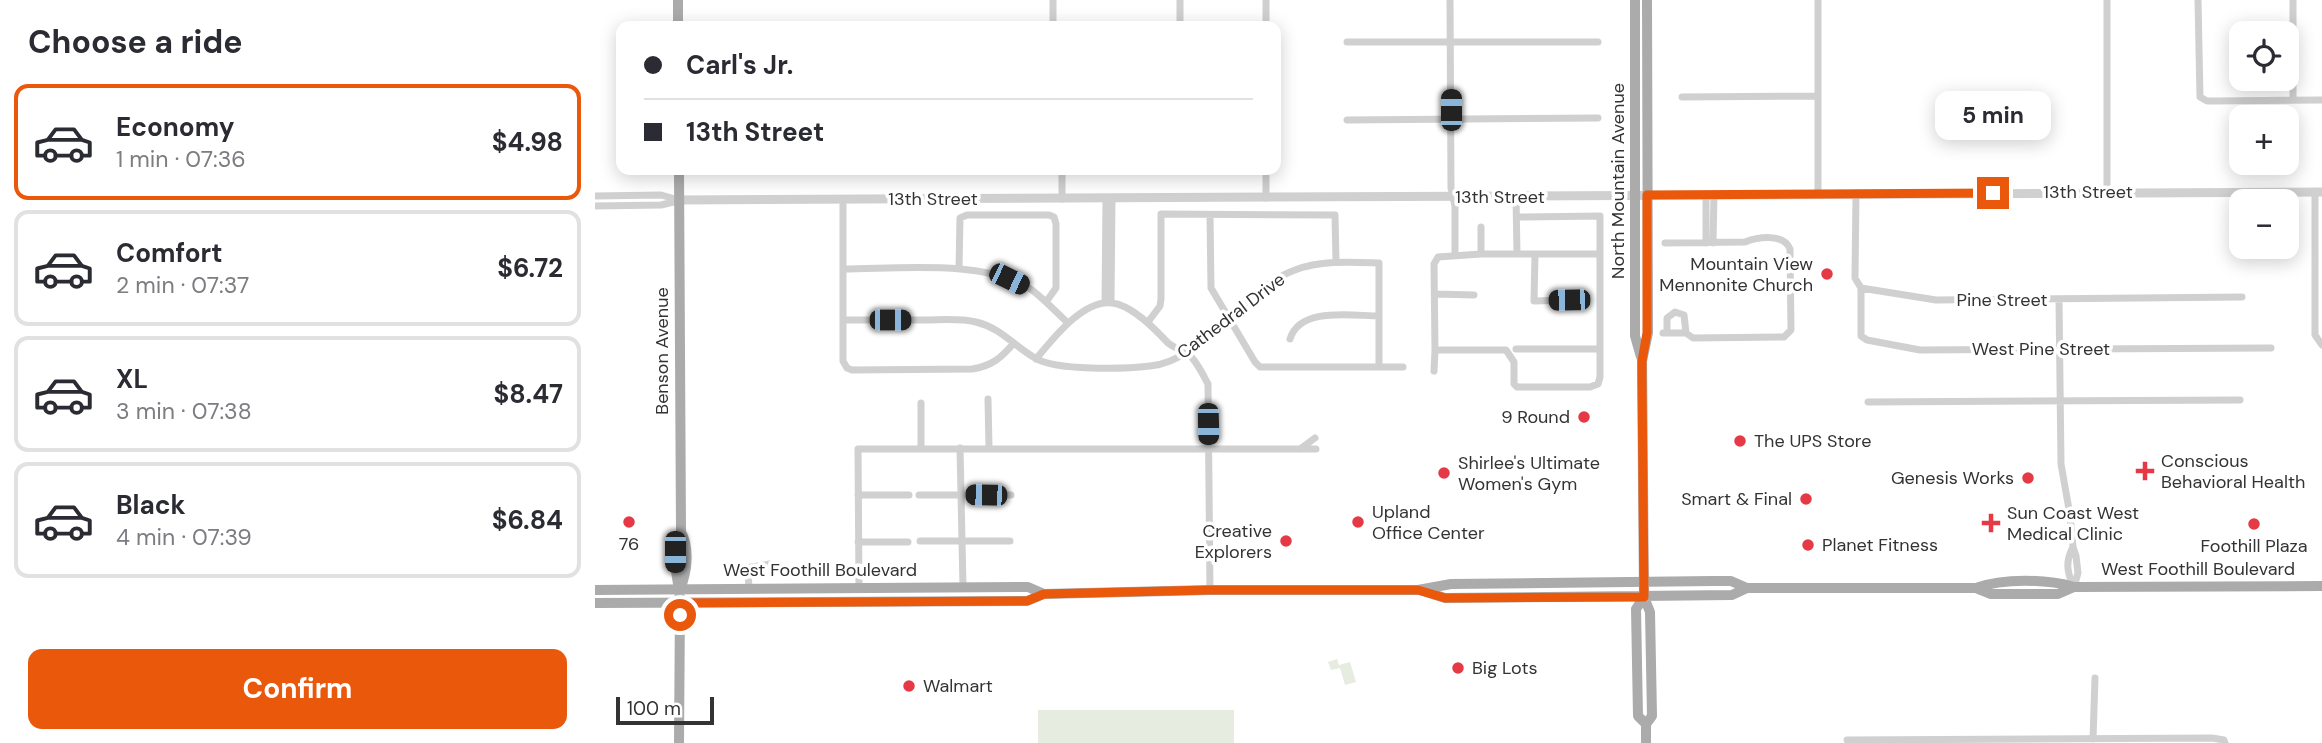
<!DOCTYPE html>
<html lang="en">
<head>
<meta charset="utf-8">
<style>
  :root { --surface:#fff; --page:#f2f2f3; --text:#2b2b33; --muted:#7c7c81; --line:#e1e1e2; --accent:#ea580c }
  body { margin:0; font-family:"DM Sans",sans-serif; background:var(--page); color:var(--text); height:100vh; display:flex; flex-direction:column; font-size:26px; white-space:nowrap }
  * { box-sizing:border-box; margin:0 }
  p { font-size:23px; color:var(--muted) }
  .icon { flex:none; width:38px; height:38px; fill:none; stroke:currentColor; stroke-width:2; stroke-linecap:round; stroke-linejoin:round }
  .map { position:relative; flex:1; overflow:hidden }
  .panel { display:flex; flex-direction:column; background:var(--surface); width:595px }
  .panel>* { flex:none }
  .top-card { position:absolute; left:21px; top:21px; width:665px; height:154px; border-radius:14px; box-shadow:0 4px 18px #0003; display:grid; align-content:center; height:154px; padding:0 28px; background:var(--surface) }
  .buttons { position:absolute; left:1634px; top:21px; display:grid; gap:14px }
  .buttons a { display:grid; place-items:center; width:70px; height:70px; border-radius:14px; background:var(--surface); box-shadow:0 4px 18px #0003; font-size:35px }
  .scale { position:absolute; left:21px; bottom:18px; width:98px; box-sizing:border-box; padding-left:7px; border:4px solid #333; border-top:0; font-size:19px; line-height:24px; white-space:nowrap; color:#333; -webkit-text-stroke:5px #fff; paint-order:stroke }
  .end { position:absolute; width:32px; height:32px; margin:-16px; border:9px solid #ea580c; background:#fff; box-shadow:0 0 0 4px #fff }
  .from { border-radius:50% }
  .bubble { position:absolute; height:49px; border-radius:14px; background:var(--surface); box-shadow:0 4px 18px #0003; font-size:23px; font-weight:700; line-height:49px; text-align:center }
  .car { position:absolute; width:21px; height:42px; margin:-21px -10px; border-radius:9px; box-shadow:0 0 5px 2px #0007; background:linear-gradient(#222 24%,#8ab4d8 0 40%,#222 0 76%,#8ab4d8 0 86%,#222 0) }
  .top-card b { display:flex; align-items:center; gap:24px; height:66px; font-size:26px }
  .top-card b+b { border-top:2px solid var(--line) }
  .top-card i { width:18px; height:18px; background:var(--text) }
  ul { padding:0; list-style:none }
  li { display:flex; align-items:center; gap:21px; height:116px; margin:0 14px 10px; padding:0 14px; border:4px solid var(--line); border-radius:14px }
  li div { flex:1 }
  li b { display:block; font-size:26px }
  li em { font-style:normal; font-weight:700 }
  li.active { border-color:var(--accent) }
  li>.icon { width:63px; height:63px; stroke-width:1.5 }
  h2 { padding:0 28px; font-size:32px; line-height:84px }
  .action { display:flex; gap:14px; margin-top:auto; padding:14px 28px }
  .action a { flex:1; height:80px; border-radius:14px; background:var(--accent); color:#fff; font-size:28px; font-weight:700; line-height:80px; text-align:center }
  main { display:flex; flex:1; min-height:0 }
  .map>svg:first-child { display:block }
</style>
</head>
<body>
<main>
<section class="panel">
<h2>Choose a ride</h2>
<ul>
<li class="active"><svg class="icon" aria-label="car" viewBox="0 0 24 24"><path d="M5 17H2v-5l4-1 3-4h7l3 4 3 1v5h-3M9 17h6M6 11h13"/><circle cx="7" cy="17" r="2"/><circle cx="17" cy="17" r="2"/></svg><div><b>Economy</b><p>1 min · 07:36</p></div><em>$4.98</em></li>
<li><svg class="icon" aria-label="car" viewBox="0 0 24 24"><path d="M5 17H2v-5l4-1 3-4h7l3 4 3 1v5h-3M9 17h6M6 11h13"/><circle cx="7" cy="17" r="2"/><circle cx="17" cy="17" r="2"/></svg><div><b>Comfort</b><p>2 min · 07:37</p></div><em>$6.72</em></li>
<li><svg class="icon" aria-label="car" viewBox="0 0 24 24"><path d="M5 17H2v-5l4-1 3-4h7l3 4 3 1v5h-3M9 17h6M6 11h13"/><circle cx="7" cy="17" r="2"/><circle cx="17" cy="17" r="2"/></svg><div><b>XL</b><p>3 min · 07:38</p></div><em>$8.47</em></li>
<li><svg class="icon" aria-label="car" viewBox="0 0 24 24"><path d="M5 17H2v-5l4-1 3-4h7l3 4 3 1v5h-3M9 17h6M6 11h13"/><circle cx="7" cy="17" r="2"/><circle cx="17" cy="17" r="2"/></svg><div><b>Black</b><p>4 min · 07:39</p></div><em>$6.84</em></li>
</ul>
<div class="action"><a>Confirm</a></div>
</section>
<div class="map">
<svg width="1727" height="743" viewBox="0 0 1727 743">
  <rect width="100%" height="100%" fill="#fff"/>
  <path fill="#e6ecdf" d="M 742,659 L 744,665 L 755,662 L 761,682 L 750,685 L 745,668 L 736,670 L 733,662 Z
    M 443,710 L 639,710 L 639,743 L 443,743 Z"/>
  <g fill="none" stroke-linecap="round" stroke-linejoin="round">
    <path stroke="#d0d0d0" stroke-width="7" d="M 458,0 L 458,26
      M 585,0 L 585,26
      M 855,0 L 856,188 L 860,206 L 860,255
      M 1223,0 L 1223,193
      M 1603,0 L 1605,97 L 1612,101 L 1620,101 L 1727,100
      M 671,26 L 671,0
      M 752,42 L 1003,42
      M 1087,97 L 1223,96
      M 1698,100 L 1698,0
      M 752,120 L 1003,118
      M 467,170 L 467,199
      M 671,170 L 671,198
      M 1512,192 L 1512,0
      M 1720,192 L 1720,335 L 1727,345
      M 1261,193 L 1260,278 L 1266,288 L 1341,300 L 1647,297
      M 0,196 L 66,195 L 84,200
      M 921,197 L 922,254
      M 248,199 L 248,361 L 252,368 L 257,370 L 377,369 C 397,366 406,358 419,343
      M 0,206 L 66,205 L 83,201
      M 615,215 L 616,288 L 660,362 L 665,367 L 808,367
      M 922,217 L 1005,216 L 1005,377 L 1003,384 L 995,387 L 922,387 L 919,384 L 919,362 L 911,350 L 840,350 L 839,264 L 843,257 L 886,254 L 1004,254
      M 886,227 L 886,254
      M 1111,243 L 1111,194
      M 1118,243 L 1119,194
      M 940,255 L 939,301 L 974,300
      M 249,269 C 302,269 393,259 437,290 C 450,300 461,312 473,323
      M 364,269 L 365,218 L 372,215 L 454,215 L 459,217 L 461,224 L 461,288 L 451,302
      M 1266,288 L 1266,336 L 1272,340 L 1325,350 L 1676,348
      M 840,294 L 879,295
      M 1464,300 L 1466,464 L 1475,515 L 1478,547 L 1481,556 L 1483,573 L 1479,587
      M 510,303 L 511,199
      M 516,303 L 517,199
      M 249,320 C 275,320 302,320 328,320 C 346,320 364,318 381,322 C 406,328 419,346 440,358 C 461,371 530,369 555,366 C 609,361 649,288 700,270 C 726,260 756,262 784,263 L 784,367
      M 553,322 L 565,306 L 566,299 L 566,214 L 740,215 L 741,262
      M 1068,333 L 1091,333 L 1098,338 L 1189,337 L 1196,330 L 1195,249 C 1189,233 1163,237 1150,242 L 1070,243
      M 1072,333 L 1072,318 L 1080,312 L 1089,315 L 1091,333
      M 695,339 C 705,306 758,316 784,316
      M 921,349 L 1005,349
      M 441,359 C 457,340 488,299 517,303 C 537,305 560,329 573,343 C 580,349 585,348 592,353 C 601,359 608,375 613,384 L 615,590
      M 839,371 L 840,350
      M 393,399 L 394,448
      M 1273,402 L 1645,400
      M 326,403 L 326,448
      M 365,448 L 368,587
      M 705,449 L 720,438
      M 263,495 L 314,495
      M 324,495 L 416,495
      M 325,541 L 415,541
      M 263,542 L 313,542
      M 1478,547 C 1470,562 1472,573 1479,587
      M 154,588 L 153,572 L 156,567 L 175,564 L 184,569
      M 264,588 L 263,449 L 721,449
      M 1498,739 L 1500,678
      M 1252,740 L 1617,738 L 1629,740 L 1630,743"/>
    <path stroke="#d0d0d0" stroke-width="9" d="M 84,200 L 1727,192"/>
    <path stroke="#ababab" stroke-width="10" d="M 83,0 L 83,26
      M 1040,0 L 1040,336 L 1046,357
      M 84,170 L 86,532 C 95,548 92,573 85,589
      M 1381,588 C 1408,578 1452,579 1479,587 L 1727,586
      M 0,590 L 433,587 L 449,594 L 615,590 L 823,590 L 856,584 L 1118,581 L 1136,581 L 1152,588 L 1381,588 L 1396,594 L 1463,594 L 1479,587
      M 825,590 L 850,598 L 1137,595 L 1152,588
      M 1049,597 L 1041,609 L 1043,716 L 1051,724
      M 0,603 L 432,601 L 449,594
      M 84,743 L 85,602 C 85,581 72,551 86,532
      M 1051,743 L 1051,724 L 1057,716 L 1055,612 L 1049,597 L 1047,361 L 1053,333 L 1052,0"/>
  </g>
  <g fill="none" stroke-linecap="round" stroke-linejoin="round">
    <path stroke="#ea580c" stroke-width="9" d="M 85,615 L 85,603 L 432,601 L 449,594 L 614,590 L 823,590 L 850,598 L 1049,597 L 1047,379 L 1047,361 L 1052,333 L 1052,195 L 1398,193"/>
  </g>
  <g fill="#e63946" stroke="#fff" stroke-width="2.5">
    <circle cx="1232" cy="274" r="7"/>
    <circle cx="989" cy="417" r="7"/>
    <circle cx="1145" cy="441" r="7"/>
    <path d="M1546.5 460.5h7v7h7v7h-7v7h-7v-7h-7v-7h7z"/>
    <circle cx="849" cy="473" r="7"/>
    <circle cx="1433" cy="478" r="7"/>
    <circle cx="1211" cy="499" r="7"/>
    <circle cx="34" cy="522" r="7"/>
    <circle cx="763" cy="522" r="7"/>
    <path d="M1392.5 512.5h7v7h7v7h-7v7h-7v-7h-7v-7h7z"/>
    <circle cx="1659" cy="524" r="7"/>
    <circle cx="691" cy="541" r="7"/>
    <circle cx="1213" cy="545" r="7"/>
    <circle cx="863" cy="668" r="7"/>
    <circle cx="314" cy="686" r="7"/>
  </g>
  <g text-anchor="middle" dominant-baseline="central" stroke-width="7" stroke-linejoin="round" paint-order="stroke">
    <g font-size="18" fill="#333" stroke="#fff">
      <text transform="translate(1023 181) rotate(-90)">North Mountain Avenue</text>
      <text x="1493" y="192">13th Street</text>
      <text x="905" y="197">13th Street</text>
      <text x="338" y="199">13th Street</text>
      <text x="1407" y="300">Pine Street</text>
      <text transform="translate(636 316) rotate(-37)">Cathedral Drive</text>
      <text x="1446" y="349">West Pine Street</text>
      <text transform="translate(67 351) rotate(-90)">Benson Avenue</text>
      <text x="1603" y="569">West Foothill Boulevard</text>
      <text x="225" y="570">West Foothill Boulevard</text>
    </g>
    <g font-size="18" fill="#333" stroke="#fff" text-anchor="start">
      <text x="1218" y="264" text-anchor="end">Mountain View<tspan x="1218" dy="21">Mennonite Church</tspan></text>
      <text x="975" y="417" text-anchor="end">9 Round</text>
      <text x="1159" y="441">The UPS Store</text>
      <text x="1566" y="461">Conscious<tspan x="1566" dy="21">Behavioral Health</tspan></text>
      <text x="863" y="463">Shirlee's Ultimate<tspan x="863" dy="21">Women's Gym</tspan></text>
      <text x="1419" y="478" text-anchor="end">Genesis Works</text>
      <text x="1197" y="499" text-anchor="end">Smart &amp; Final</text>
      <text x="777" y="512">Upland<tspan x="777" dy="21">Office Center</tspan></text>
      <text x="1412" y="513">Sun Coast West<tspan x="1412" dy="21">Medical Clinic</tspan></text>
      <text x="677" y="531" text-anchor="end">Creative<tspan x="677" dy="21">Explorers</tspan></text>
      <text x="34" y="544" text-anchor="middle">76</text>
      <text x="1227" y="545">Planet Fitness</text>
      <text x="1659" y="546" text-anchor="middle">Foothill Plaza</text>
      <text x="877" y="668">Big Lots</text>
      <text x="328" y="686">Walmart</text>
    </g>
  </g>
</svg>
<div class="buttons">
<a><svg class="icon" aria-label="locate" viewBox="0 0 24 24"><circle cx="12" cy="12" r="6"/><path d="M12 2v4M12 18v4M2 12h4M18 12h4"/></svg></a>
<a>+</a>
<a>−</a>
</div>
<div class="scale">100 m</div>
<i class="end from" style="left:85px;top:615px"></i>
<i class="end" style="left:1398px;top:193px"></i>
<div class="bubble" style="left:1340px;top:91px;width:116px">5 min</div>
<i class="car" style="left:856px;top:110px;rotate:0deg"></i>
<i class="car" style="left:414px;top:279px;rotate:116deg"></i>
<i class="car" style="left:974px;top:300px;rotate:269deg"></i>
<i class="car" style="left:295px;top:320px;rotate:90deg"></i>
<i class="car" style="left:613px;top:424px;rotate:179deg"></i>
<i class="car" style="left:391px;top:495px;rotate:271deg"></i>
<i class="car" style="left:80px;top:552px;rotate:180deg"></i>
<div class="top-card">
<b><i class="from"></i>Carl's Jr.</b>
<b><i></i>13th Street</b>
</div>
</div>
</main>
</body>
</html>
